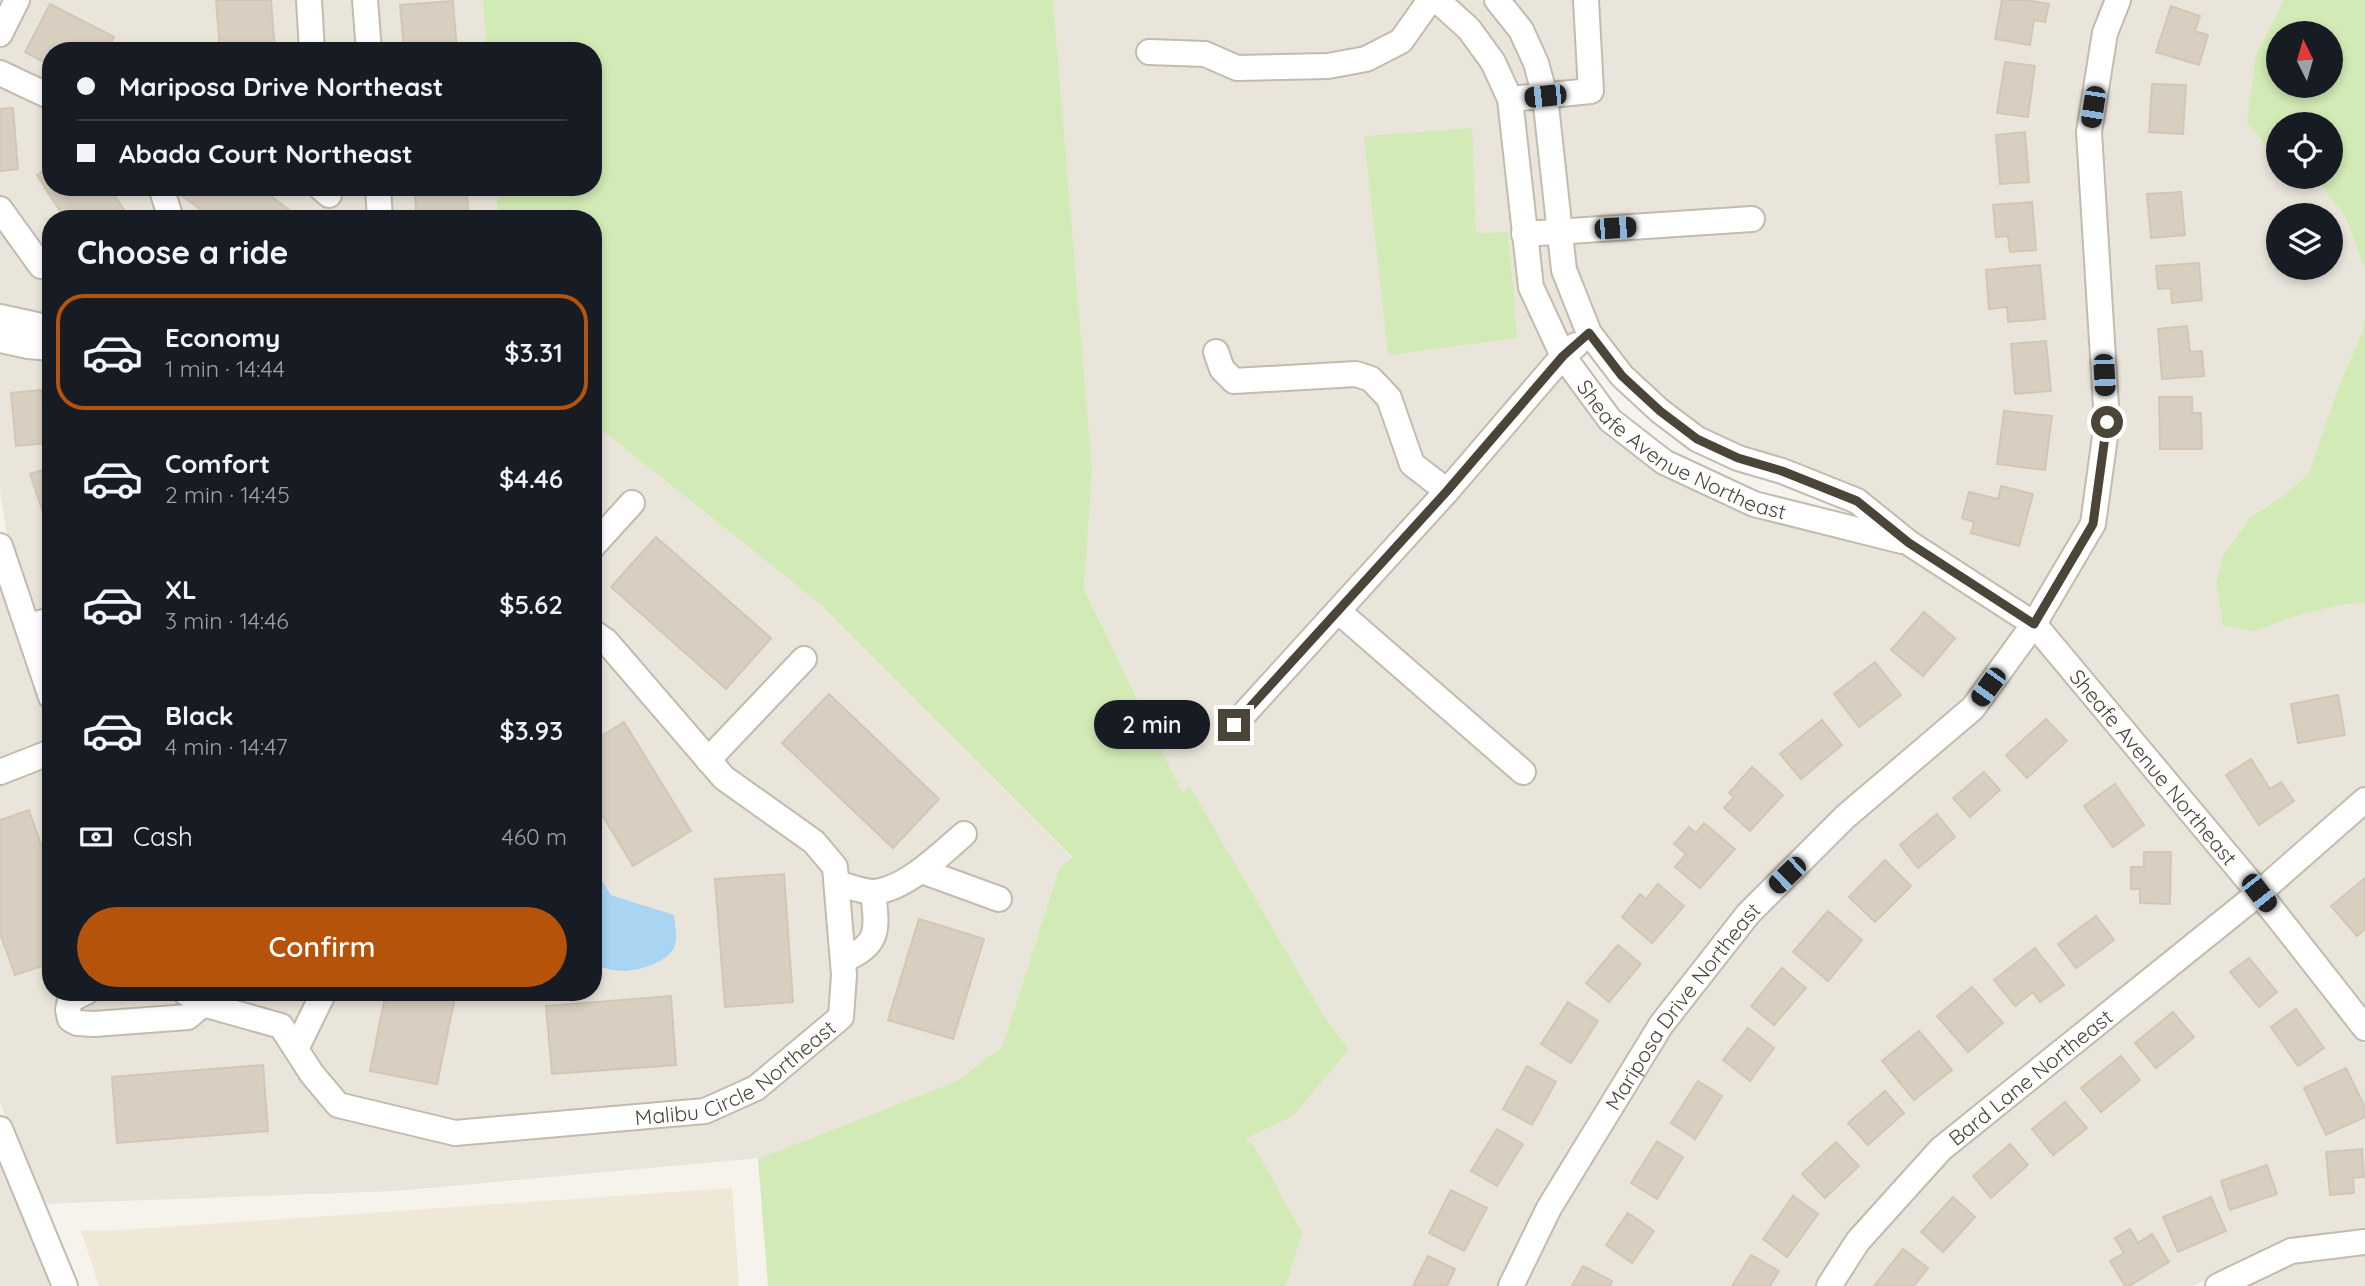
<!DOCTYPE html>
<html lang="en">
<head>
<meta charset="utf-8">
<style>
  :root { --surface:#171b24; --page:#20242c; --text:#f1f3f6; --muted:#9ea1a6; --line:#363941; --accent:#b45309 }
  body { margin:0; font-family:Quicksand,sans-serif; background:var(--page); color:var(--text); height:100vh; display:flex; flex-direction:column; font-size:26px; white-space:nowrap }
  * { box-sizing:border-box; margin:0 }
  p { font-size:23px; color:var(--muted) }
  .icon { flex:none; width:38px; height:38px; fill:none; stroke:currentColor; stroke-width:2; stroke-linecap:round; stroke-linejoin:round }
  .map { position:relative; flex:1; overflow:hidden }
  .side { position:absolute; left:42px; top:210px; width:560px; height:791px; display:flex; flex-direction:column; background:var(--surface); border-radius:28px; box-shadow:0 4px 10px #0003 }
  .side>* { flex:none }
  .top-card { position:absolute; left:42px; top:42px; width:560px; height:154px; border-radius:28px; box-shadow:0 4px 10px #0003; display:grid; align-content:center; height:154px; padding:0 35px; background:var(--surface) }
  .needle { width:46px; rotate:355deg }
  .controls { position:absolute; left:2266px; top:21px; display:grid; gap:14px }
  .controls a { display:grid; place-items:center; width:77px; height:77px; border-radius:50%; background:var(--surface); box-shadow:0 4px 10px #0003; font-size:35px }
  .end { position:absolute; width:32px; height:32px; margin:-16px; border:9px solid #4b4439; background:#fff; box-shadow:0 0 0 4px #fff }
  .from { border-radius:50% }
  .bubble { position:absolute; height:49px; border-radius:24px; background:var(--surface); box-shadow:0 4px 10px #0003; font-size:23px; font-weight:600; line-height:49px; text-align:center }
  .car { position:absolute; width:21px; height:42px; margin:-21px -10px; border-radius:9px; box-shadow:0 0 5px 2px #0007; background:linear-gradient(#222 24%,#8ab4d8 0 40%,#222 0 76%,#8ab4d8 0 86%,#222 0) }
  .top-card b { display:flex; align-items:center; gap:24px; height:66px; font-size:26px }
  .top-card b+b { border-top:2px solid var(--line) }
  .top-card i { width:18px; height:18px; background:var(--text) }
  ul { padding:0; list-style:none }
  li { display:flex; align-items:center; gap:21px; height:116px; margin:0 14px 10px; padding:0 21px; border:4px solid transparent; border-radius:28px }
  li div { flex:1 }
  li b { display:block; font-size:26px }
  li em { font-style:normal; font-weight:600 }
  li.on { border-color:var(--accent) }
  li>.icon { width:63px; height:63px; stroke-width:1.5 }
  h2 { padding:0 35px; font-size:32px; line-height:84px }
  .pay { display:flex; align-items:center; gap:18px; height:77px; padding:0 35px; font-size:26px }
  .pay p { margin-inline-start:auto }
  .cta { display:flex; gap:14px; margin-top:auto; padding:14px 35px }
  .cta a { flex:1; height:80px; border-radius:42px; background:var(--accent); color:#fff; font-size:28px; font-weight:600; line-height:80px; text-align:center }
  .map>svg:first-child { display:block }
</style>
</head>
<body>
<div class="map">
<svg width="2365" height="1286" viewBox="0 0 2365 1286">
  <rect width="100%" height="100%" fill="#f6f3ec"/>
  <path fill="#eae5da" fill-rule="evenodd" d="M 0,0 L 483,0 L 486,51 L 51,51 L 51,187 L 151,187 L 160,219 L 51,219 L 51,316 L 0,306 Z
    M 1053,0 L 1420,0 L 1462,37 L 1485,68 L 1500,102 L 1551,354 L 1440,483 L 1220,724 L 1234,740 L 1454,499 L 1563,372 L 1660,472 L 1906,553 L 2019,627 L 1966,700 L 1741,905 L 1500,1286 L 1286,1286 L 1302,1233 L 1245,1139 L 1292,1117 L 1349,1050 L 1324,1016 L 1190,788 L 1182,792 L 1084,589 L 1092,469 ZM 1471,129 L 1476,234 L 1364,136 Z
    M 1452,0 L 1481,0 L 1488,4 L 1513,36 L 1527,67 L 1577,330 L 1566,339 L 1540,284 L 1519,98 Z
    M 1510,0 L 2107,0 L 2096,28 L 2097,421 L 2084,519 L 2031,610 L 1741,447 L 1702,430 L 1666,402 L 1628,368 L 1598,327 L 1573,267 Z
    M 2129,0 L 2284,0 L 2256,54 L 2272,153 L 2278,157 L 2278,177 L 2312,177 L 2317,180 L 2346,218 L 2365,270 L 2365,315 L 2362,333 L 2338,388 L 2309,473 L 2285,495 L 2252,516 L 2254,631 L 2299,615 L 2341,605 L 2365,603 L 2365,786 L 2260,878 L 2047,623 L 2101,530 L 2098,133 L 2114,36 ZM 2278,215 L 2331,215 L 2331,268 L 2278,268 Z
    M 171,187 L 496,187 L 498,219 L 181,219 Z
    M 0,351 L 51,359 L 51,661 L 7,535 L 0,490 Z
    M 593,423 L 820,604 L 1073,859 L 1060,867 L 1002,1047 L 957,1081 L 762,1158 L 395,1191 L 42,1204 L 0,1103 L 0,576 L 35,677 L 51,735 L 51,992 L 165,992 L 198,1013 L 275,1036 L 305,1082 L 456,1144 L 706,1122 L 847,1025 L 845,867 L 730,770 L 611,632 L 593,619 Z
    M 2035,641 L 2244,891 L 1850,1235 L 1817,1286 L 1522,1286 L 1558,1214 L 1669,1032 L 1755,922 Z
    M 593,645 L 808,851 L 826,872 L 834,975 L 831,1011 L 752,1079 L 703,1100 L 455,1121 L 343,1094 L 319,1067 L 289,1020 L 204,992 L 593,992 L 593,965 L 610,970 L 644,905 L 611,895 L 593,866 Z
    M 2365,814 L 2365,1011 L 2273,895 Z
    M 2257,908 L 2365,1045 L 2365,1231 L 2287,1241 L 2193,1286 L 1841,1286 L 1865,1248 L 1947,1158 Z
    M 0,1155 L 54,1286 L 0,1286 Z
    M 2365,1253 L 2365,1286 L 2244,1286 L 2294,1262 Z"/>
  <path fill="#efe8d6" d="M 732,1188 L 739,1286 L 99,1286 L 81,1230 L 107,1231 Z"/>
  <path fill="#d2eab5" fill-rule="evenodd" d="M 483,0 L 1053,0 L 1092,469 L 1084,589 L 1182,792 L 1190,787 L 1324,1016 L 1349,1050 L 1292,1117 L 1245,1139 L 1254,1146 L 1302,1233 L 1286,1286 L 768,1286 L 758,1159 L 957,1081 L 1002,1047 L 1060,867 L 1073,858 L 820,604 L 593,423 L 593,219 L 498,219 L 496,187 L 593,187 L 593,51 L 486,51 Z
    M 2284,0 L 2365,0 L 2365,270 L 2346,218 L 2317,180 L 2312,177 L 2331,177 L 2331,124 L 2278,124 L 2278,157 L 2272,153 L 2247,123 L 2256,54 ZM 2331,33 L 2331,86 L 2278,86 L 2278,33 Z
    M 1472,128 L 1476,233 L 1508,232 L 1517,338 L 1388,355 L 1364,136 Z
    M 2365,315 L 2365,603 L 2341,605 L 2299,615 L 2254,631 L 2223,625 L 2216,584 L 2223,555 L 2252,516 L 2285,495 L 2309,473 L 2338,388 L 2362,333 Z"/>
  <path fill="#a9d4f2" d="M 593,866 L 611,895 L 674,915 C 675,925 678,938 674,948 C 667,962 640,970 626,971 C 614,971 604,968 593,965 Z"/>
  <path fill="#d8cfc1" stroke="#d3c7b4" stroke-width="2" d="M 216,0 L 271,0 L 275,51 L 220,51 Z
    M 2002,0 L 2026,0 L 2049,4 L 2045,22 L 2034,20 L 2030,45 L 1995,39 Z
    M 453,1 L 457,51 L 404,51 L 400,5 Z
    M 50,4 L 114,37 L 106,51 L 51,51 L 51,66 L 25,52 Z
    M 2171,6 L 2200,16 L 2195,31 L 2208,35 L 2199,65 L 2156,52 Z
    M 2005,62 L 2035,66 L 2028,117 L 1997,113 Z
    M 2152,84 L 2186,85 L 2183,134 L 2149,132 Z
    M 13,108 L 18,169 L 0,171 L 0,109 Z
    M 2025,132 L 2029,182 L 2000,184 L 1996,135 Z
    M 51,166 L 51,187 L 109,187 L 130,219 L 65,219 L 37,175 Z
    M 259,187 L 301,219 L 213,219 L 172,188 Z
    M 414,187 L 466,187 L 469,219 L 417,219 Z
    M 2181,192 L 2185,235 L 2151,238 L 2147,194 Z
    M 2032,202 L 2036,250 L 2010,252 L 2008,236 L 1996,237 L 1993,205 Z
    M 2199,263 L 2202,300 L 2172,303 L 2171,288 L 2158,289 L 2156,266 Z
    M 2040,265 L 2045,319 L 2008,322 L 2007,307 L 1989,309 L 1986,270 Z
    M 2187,326 L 2190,352 L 2202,351 L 2204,376 L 2162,379 L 2158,329 Z
    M 2046,341 L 2051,391 L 2015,394 L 2011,344 Z
    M 41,390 L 46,443 L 16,446 L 11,393 Z
    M 2159,397 L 2192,397 L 2192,413 L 2201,413 L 2202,449 L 2160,449 Z
    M 2004,411 L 2052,416 L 2045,470 L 1997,464 Z
    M 51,467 L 51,536 L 30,474 Z
    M 2001,486 L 2033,494 L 2019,546 L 1971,533 L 1974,522 L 1962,518 L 1969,492 L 1998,499 Z
    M 656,537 L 771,638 L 726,689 L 611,587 Z
    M 1924,612 L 1955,638 L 1923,676 L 1891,650 Z
    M 1875,662 L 1901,695 L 1859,727 L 1834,694 Z
    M 829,694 L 939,799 L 893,848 L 782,743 Z
    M 2338,695 L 2345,735 L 2298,743 L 2291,704 Z
    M 2046,719 L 2067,741 L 2027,778 L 2006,755 Z
    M 1822,720 L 1842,745 L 1801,779 L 1780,754 Z
    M 624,722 L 691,831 L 633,866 L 593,800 L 593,741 Z
    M 2251,759 L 2270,789 L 2281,782 L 2294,801 L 2259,825 L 2226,775 Z
    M 1752,767 L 1783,795 L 1750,831 L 1724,808 L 1734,797 L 1729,793 Z
    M 1984,772 L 2000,790 L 1970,817 L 1953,798 Z
    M 2115,784 L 2144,825 L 2113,847 L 2084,806 Z
    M 29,810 L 51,873 L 51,963 L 15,975 L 0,933 L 0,820 Z
    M 1937,814 L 1955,837 L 1918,868 L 1900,845 Z
    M 1704,823 L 1735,849 L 1700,888 L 1675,867 L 1686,854 L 1674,844 L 1689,827 L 1696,833 Z
    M 2144,852 L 2171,852 L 2170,904 L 2140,903 L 2140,889 L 2131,889 L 2131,867 L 2144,867 Z
    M 1885,860 L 1911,886 L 1875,922 L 1849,897 Z
    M 784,874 L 793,1002 L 725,1007 L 715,879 Z
    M 2365,878 L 2365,929 L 2357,936 L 2331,906 Z
    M 1658,884 L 1684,906 L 1652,943 L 1622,917 L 1640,894 L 1646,899 Z
    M 1828,911 L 1862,940 L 1828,981 L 1793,952 Z
    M 2096,916 L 2114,940 L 2076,968 L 2058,944 Z
    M 919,919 L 984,939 L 953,1039 L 888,1020 Z
    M 1618,945 L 1641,964 L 1609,1002 L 1586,983 Z
    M 2035,948 L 2064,985 L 2040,1002 L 2033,992 L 2015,1006 L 1994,980 Z
    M 2249,958 L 2277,992 L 2259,1007 L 2230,972 Z
    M 1782,968 L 1806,988 L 1774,1025 L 1751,1006 Z
    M 1972,987 L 2003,1023 L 1968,1052 L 1937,1016 Z
    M 386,992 L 456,992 L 437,1084 L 370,1071 Z
    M 671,996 L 676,1065 L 552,1074 L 546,1006 Z
    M 1568,1002 L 1598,1021 L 1571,1063 L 1541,1044 Z
    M 2296,1009 L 2324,1048 L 2298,1066 L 2271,1027 Z
    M 2173,1012 L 2194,1037 L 2156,1068 L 2135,1043 Z
    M 1748,1028 L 1774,1048 L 1750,1081 L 1723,1060 Z
    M 1919,1031 L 1952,1070 L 1914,1100 L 1882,1061 Z
    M 2121,1056 L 2140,1080 L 2101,1112 L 2081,1088 Z
    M 263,1065 L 268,1131 L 117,1143 L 112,1077 Z
    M 1527,1066 L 1556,1082 L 1532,1125 L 1503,1109 Z
    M 2346,1068 L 2365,1107 L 2365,1117 L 2326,1135 L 2304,1088 Z
    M 1698,1081 L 1722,1096 L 1695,1139 L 1671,1123 Z
    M 1885,1091 L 1904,1113 L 1868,1145 L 1848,1123 Z
    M 2065,1102 L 2087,1128 L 2053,1155 L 2032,1129 Z
    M 1497,1129 L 1523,1144 L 1497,1186 L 1471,1171 Z
    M 1657,1141 L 1683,1157 L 1657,1199 L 1631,1183 Z
    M 1836,1142 L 1859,1166 L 1825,1198 L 1802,1174 Z
    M 2010,1144 L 2028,1165 L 1991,1198 L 1973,1176 Z
    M 2362,1149 L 2364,1177 L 2353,1178 L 2354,1193 L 2330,1195 L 2326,1152 Z
    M 2267,1165 L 2277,1194 L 2230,1210 L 2221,1181 Z
    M 1451,1190 L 1487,1208 L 1464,1251 L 1429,1233 Z
    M 1793,1196 L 1818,1214 L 1787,1257 L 1763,1239 Z
    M 1953,1197 L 1975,1217 L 1943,1252 L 1921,1232 Z
    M 2211,1197 L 2226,1231 L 2178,1252 L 2163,1217 Z
    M 1628,1213 L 1654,1231 L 1632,1263 L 1606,1245 Z
    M 2130,1229 L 2138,1243 L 2152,1234 L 2169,1262 L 2129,1286 L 2125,1286 L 2110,1261 L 2124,1253 L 2115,1238 Z
    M 1903,1249 L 1928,1268 L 1914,1286 L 1874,1286 Z
    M 1751,1255 L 1779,1271 L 1770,1286 L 1732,1286 Z
    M 1428,1256 L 1455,1269 L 1447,1286 L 1413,1286 Z
    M 1583,1266 L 1612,1281 L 1610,1286 L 1572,1286 Z"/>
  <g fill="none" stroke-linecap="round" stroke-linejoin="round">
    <defs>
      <g id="minor">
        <path d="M 309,0 L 312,51"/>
        <path d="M 365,0 L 369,51"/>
        <path id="s1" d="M 1437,0 L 1469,29 L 1493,62 L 1510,99 L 1531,287 L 1563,356 L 1610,420 L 1664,462 L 1754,504 L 1902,541"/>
        <path id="s2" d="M 1497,0 L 1521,30 L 1536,63 L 1545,96 L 1564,270 L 1589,333 L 1622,376 L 1660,411 L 1697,439 L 1738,458 L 1782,471 L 1857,501 L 1909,543 L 2034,624 L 2259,893 L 2365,1028"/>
        <path d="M 0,34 L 17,0"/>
        <path d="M 1149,52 L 1205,54 L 1237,68 L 1328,66 L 1366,59 L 1401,41 L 1430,0"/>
        <path d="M 0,73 L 51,97"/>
        <path d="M 1510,99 L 1591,91 L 1586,0"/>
        <path d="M 161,187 L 171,219"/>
        <path d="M 320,187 L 329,195"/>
        <path d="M 378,187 L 380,219"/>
        <path d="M 0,209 L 41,266"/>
        <path d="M 1524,234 L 1752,219"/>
        <path d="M 0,317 L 51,328"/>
        <path d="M 0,340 L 28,346 L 51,348"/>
        <path d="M 1216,352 L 1222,369 L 1234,381 L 1356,374 L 1371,379 L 1389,398 L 1412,464 L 1447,491"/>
        <path d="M 0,546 L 51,697"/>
        <path d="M 593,546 L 632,503"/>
        <path d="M 1338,611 L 1523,772"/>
        <path d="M 28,626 L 51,620"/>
        <path d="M 1234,725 L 1447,491 L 1563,356 L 1576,345"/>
        <path d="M 708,760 L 804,659"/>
        <path d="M 0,772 L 51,752"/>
        <path d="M 922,871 L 999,899"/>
        <path d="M 837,883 C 848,886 863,892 874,892 C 906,889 941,854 964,834"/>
        <path d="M 843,960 C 881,945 877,928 873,892"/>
        <path d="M 86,992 L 70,1000 L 68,1010 L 70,1019 L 77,1023 L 94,1024 L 188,1017 L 203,1004"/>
        <path id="s3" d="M 185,992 L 203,1004 L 281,1026 L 312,1074 L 338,1105 L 455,1133 L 705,1111 L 756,1088 L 841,1017 L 844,975 L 835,867 L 814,842 L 724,778 L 606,641 L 593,632"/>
        <path d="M 296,1049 L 324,992"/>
        <path d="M 0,1129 L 65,1286"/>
        <path id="s4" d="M 1511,1286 L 1549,1208 L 1661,1025 L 1748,914 L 1845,817 L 1973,708 L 2034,624 L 2093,524 L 2107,422 L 2089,132 L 2105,33 L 2118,0"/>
        <path id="s5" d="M 1829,1286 L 1858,1241 L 1941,1149 L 2259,893 L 2365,800"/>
        <path d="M 2218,1286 L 2291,1251 L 2365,1242"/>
      </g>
    </defs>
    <use href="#minor" stroke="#c2bbae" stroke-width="28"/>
    <use href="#minor" stroke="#fff" stroke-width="24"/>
  </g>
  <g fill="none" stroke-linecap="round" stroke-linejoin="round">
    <path stroke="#4b4439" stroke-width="9" d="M 1234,725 L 1447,491 L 1563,356 L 1589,333 L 1622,376 L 1660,411 L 1697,439 L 1738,458 L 1782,471 L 1857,501 L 1909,543 L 2034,624 L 2093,524 L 2107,422"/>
  </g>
  <g text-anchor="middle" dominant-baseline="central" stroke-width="5" stroke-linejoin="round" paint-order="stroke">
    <g font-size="21" fill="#4b4439" stroke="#fff">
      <text stroke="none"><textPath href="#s1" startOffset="546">Sheafe Avenue Northeast</textPath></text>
      <text stroke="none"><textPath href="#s2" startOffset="1078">Sheafe Avenue Northeast</textPath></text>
      <text stroke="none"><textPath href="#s4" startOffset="329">Mariposa Drive Northeast</textPath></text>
      <text stroke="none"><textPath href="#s3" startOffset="614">Malibu Circle Northeast</textPath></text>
      <text stroke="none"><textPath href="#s5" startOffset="292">Bard Lane Northeast</textPath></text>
    </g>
  </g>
</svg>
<div class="controls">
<a><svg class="needle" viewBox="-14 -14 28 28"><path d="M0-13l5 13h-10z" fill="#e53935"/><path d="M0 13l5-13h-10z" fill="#9ea1a6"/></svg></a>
<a><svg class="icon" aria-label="locate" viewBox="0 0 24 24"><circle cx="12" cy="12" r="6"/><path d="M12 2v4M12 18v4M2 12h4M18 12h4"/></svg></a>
<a><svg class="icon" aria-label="layers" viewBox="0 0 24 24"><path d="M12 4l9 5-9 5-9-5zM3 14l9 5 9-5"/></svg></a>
</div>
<i class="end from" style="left:2107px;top:422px"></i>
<i class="end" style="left:1234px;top:725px"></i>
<div class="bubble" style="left:1094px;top:700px;width:116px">2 min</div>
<i class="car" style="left:1545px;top:96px;rotate:264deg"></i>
<i class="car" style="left:2093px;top:107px;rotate:189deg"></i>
<i class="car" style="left:1615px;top:228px;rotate:86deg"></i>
<i class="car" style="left:2104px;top:375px;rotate:177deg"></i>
<i class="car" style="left:1988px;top:687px;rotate:216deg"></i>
<i class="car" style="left:1787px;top:875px;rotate:226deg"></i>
<i class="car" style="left:2259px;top:893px;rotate:142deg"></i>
<div class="top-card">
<b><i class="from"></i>Mariposa Drive Northeast</b>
<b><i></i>Abada Court Northeast</b>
</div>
<section class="side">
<h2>Choose a ride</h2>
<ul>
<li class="on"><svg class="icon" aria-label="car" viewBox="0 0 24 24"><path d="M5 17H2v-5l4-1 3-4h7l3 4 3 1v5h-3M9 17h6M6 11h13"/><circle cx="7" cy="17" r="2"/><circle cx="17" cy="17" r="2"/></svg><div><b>Economy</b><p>1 min · 14:44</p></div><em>$3.31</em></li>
<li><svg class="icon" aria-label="car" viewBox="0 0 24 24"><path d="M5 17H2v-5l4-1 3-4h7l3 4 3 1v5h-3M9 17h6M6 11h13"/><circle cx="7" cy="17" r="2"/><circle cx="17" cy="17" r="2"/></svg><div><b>Comfort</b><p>2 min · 14:45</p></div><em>$4.46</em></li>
<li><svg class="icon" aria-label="car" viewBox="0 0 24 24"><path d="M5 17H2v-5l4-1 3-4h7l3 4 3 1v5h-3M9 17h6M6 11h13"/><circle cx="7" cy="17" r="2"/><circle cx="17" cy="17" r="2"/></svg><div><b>XL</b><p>3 min · 14:46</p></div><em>$5.62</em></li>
<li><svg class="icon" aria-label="car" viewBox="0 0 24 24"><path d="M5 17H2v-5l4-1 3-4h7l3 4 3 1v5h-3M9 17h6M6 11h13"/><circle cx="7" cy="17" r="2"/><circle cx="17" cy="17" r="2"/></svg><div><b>Black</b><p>4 min · 14:47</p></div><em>$3.93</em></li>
</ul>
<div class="pay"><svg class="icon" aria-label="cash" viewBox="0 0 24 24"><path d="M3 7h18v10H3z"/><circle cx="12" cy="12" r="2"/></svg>Cash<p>460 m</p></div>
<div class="cta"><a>Confirm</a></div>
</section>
</div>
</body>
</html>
